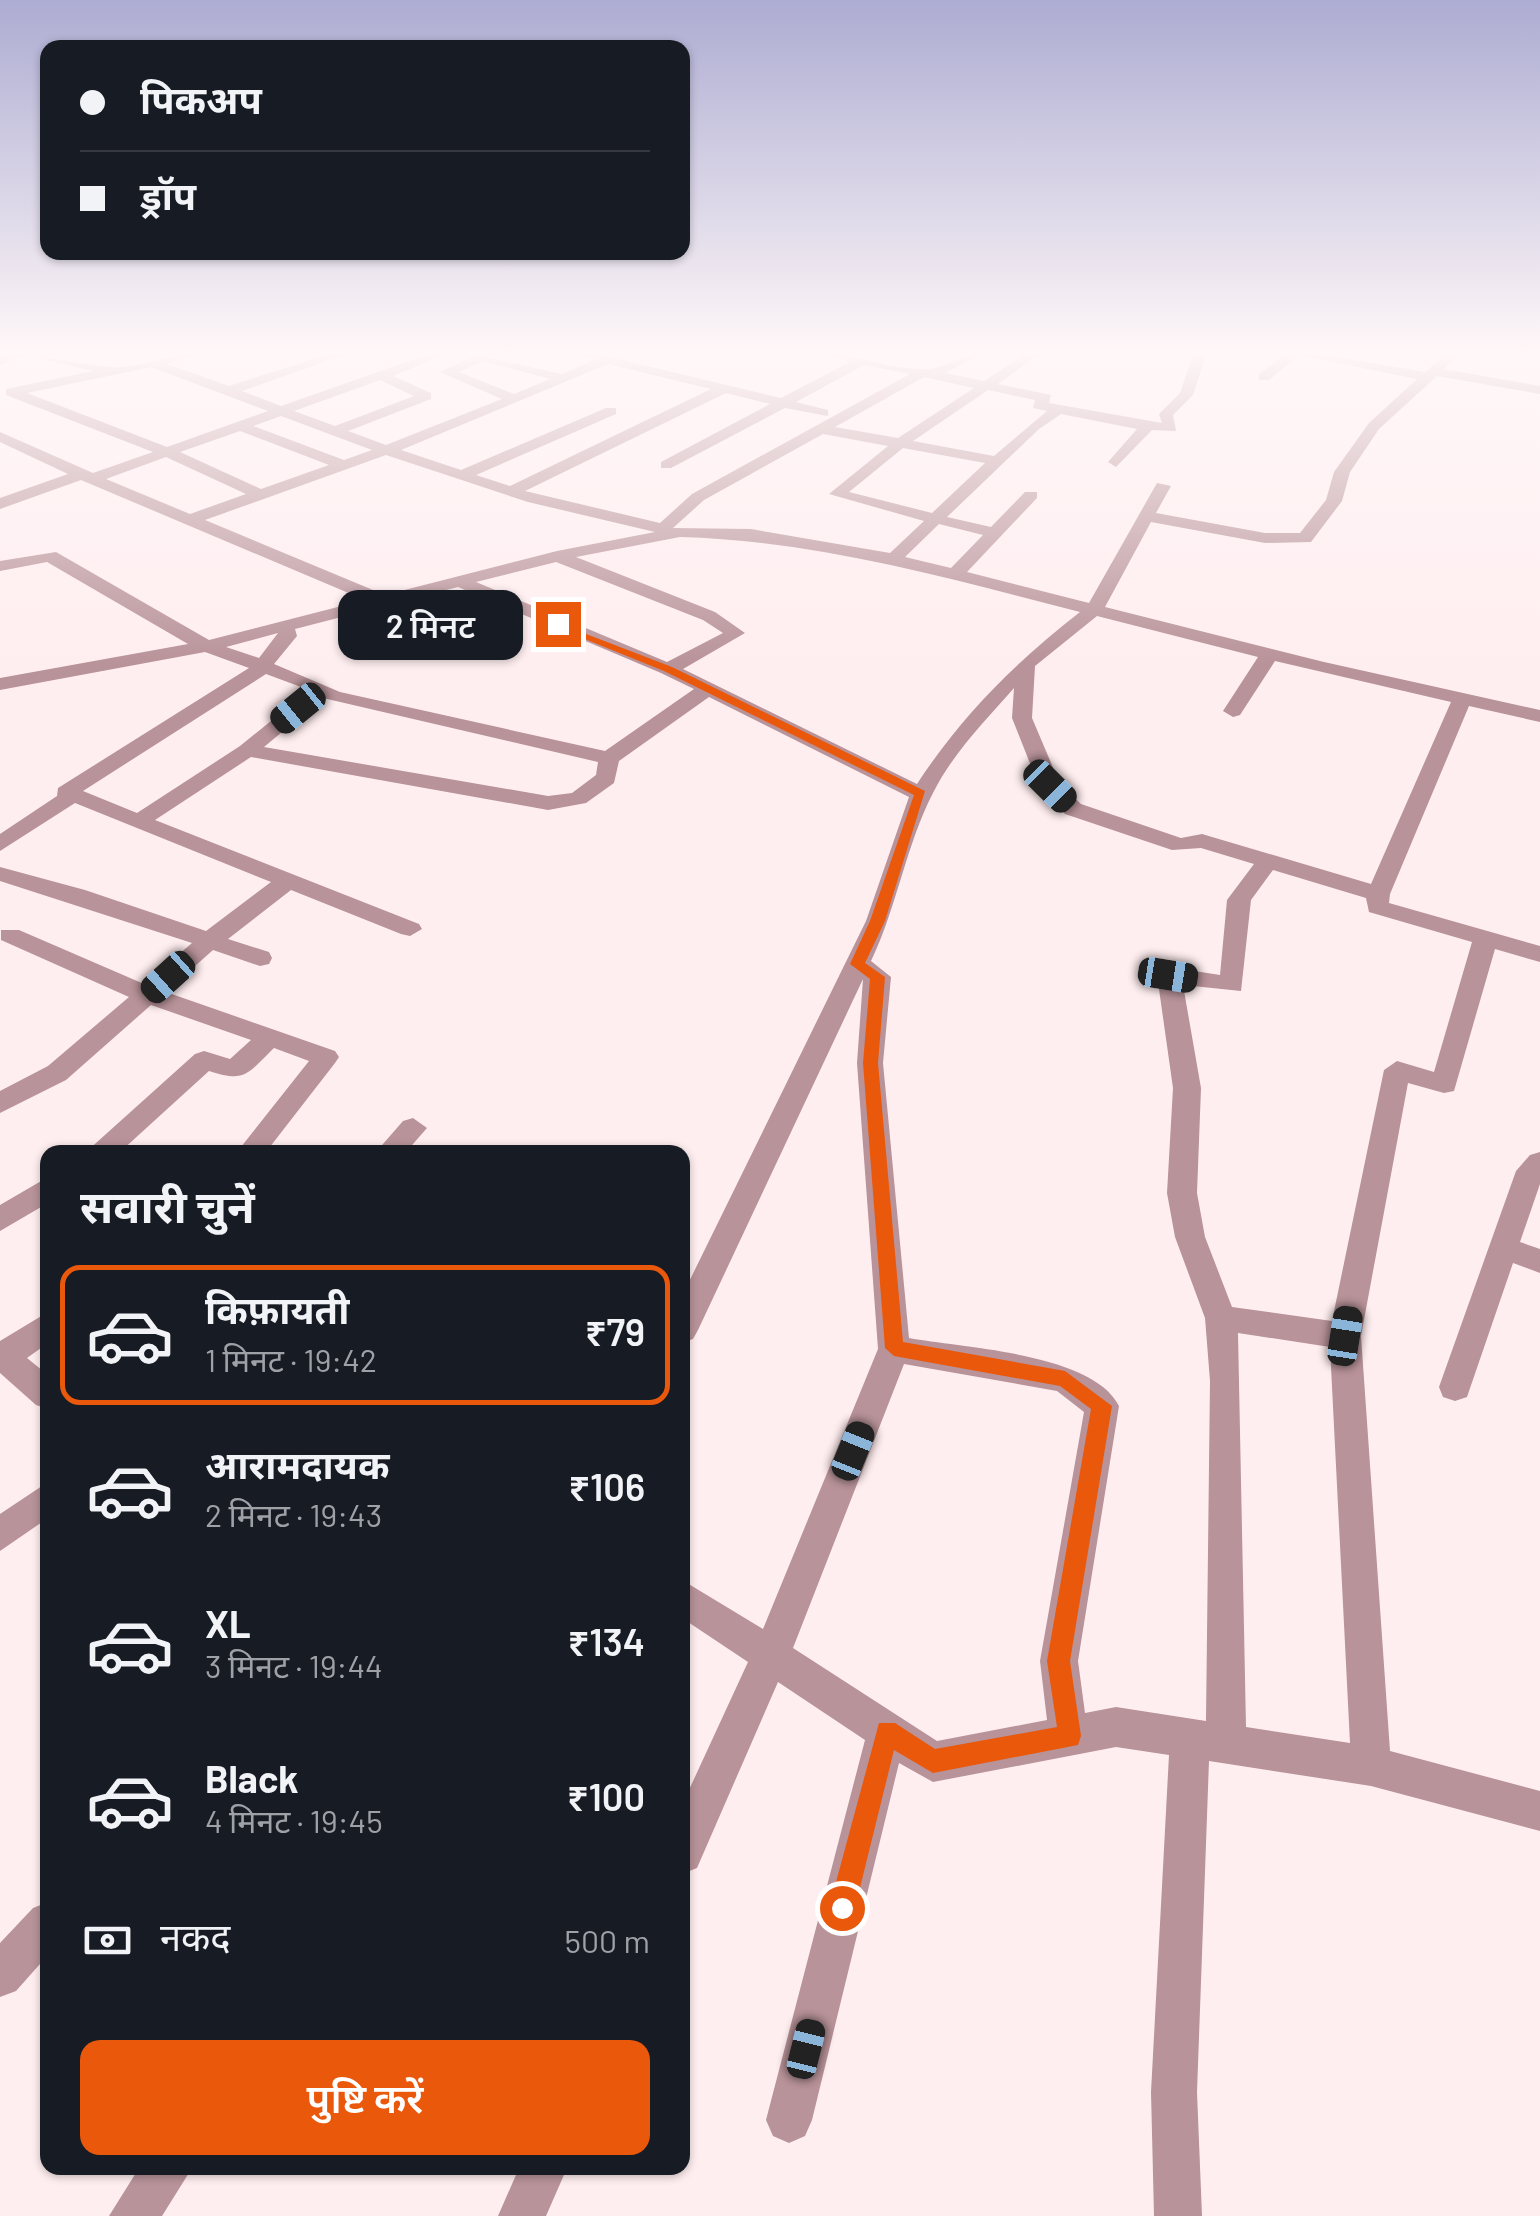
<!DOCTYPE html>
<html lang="hi">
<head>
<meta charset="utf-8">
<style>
  :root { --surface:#171b24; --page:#242831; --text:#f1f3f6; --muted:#9ea1a6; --line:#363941; --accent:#ea580c }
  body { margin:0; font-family:Barlow,"Noto Sans Devanagari",sans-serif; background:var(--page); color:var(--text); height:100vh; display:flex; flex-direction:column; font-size:38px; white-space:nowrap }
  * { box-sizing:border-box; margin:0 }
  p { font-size:32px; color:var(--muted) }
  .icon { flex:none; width:55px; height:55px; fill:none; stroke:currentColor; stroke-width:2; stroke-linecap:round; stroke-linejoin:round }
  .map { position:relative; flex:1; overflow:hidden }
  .panel { position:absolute; left:40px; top:1145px; width:650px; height:1030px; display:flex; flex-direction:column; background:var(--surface); border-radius:20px; box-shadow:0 2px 8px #0004 }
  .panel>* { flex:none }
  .hud { position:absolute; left:40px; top:40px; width:650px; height:220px; border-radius:20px; box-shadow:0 2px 8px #0004; display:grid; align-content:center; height:220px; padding:0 40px; background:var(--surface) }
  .end { position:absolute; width:45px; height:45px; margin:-22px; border:12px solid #ea580c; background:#fff; box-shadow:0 0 0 5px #fff }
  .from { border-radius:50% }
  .bubble { position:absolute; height:70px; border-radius:20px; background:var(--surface); box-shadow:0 2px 8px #0004; font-size:32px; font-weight:600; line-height:70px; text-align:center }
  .car { position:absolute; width:30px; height:60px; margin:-30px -15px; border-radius:12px; box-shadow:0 0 8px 2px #0007; background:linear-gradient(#222 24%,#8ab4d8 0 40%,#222 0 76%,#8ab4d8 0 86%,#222 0) }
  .hud b { display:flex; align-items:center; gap:35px; height:95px; font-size:38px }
  .hud b+b { border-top:2px solid var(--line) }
  .hud i { width:25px; height:25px; background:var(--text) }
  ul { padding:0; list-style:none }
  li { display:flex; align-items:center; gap:30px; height:140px; margin:0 20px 15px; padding:0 20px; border:5px solid transparent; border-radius:20px }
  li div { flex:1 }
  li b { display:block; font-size:38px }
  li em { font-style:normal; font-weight:600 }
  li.current { border-color:var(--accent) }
  li>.icon { width:90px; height:90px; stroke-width:1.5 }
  h2 { padding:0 40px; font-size:45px; line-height:120px }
  .pay { display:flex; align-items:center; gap:25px; height:110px; padding:0 40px; font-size:38px }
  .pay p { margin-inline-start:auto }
  .cta { display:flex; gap:20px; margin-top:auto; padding:20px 40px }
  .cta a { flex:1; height:115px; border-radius:20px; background:var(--accent); color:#fff; font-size:40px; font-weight:600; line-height:115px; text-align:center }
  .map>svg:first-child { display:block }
</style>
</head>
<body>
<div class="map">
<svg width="1540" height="2216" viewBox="0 0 1540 2216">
  <rect width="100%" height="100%" fill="#ffeef0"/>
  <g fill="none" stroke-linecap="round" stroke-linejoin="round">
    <path fill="#b89399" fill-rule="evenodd" d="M 7,355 C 46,355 73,363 109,367 C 136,369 167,355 195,355 L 167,364 L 229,386 L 326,355 L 344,355 L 242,391 L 281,406 L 426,355 L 443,355 L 393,376 L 431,393 L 431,399 L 348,431 L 386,445 L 502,399 L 440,372 L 476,355 L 562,374 L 594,360 L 586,355 L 602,355 L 781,398 L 850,362 L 828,355 C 861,355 895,371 928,369 C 945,368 960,355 979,355 L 945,373 L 984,381 L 1024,355 L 1038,355 L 998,384 L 1051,395 L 1049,403 L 1162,423 L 1159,414 L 1180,393 L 1193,355 L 1206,355 L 1193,395 L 1173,415 L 1176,431 L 1152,430 L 1116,467 L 1108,462 L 1137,429 L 1061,414 L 1039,429 L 947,517 L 991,527 L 1025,492 L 1037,492 L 1037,498 L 967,572 L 1089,603 L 1157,483 L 1171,486 L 1156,513 L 1265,533 L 1300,533 L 1326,500 L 1334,472 L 1369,423 L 1417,379 L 1298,355 L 1269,380 L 1259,380 L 1259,374 L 1284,355 L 1325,355 L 1425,372 L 1445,355 L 1458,355 L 1444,369 L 1540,386 L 1540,394 L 1437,376 L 1379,429 L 1350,472 L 1342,501 L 1311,542 L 1265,543 L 1151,522 L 1105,607 L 1324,662 L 1540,710 L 1540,722 L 1469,706 L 1390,894 L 1389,903 L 1540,946 L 1540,962 L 1495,949 L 1454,1091 L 1444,1093 L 1408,1083 L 1361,1336 L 1390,1751 L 1540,1791 L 1540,1831 L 1371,1786 L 1209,1761 L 1197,2092 L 1202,2216 L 1154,2216 L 1151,2092 L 1169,1755 L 1116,1747 L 933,1782 L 899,1763 L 812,2120 L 805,2136 L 789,2143 L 773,2136 L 766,2120 L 865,1740 L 778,1682 L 697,1868 L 682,1874 L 682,1805 L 748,1662 L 682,1618 L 682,1580 L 763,1629 L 878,1349 L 857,1063 L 863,979 L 698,1330 L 693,1339 L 682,1343 L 682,1296 L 866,921 L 909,797 L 709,697 L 619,761 L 614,783 L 586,803 L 548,810 L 251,757 L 155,820 L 419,924 L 422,929 L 410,936 L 401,934 L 291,890 L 228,939 L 269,952 L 272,958 L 269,964 L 260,966 L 213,950 L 166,992 L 335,1051 L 339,1057 L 335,1063 L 266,1152 L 237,1152 L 309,1061 L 274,1048 C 247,1074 246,1083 209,1071 L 120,1152 L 86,1152 L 195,1054 L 204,1051 L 230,1059 L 251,1040 L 151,1005 L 66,1080 L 0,1113 L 0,1091 L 48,1066 L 129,997 L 1,940 L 1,930 L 19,930 L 144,984 L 192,943 L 0,881 L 0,867 L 85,890 L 206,931 L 271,882 L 75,803 L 0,851 L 0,834 L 57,796 L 58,788 L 249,668 L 205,652 L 0,690 L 0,678 L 188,644 L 47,562 L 0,571 L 0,561 L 56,552 L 209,640 L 365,600 L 81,480 L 0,509 L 0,498 L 68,474 L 0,442 L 0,432 L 93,473 L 153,452 L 6,395 L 6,389 L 93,371 L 26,355 L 0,365 L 0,357 ZM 483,361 L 550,379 L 514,394 L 459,372 ZM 608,364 L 711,389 L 510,486 L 476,475 L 616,414 L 616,408 L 606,408 L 461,470 L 401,450 ZM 864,365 L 910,374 L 692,494 L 660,523 L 525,491 L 726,393 L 770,404 L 661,462 L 661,468 L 671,468 L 785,408 L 828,416 L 828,410 L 796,402 ZM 151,367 L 268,411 L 167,447 L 27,393 ZM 924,377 L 974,388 L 898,438 L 835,427 ZM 380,380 L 414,396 L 335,426 L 294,411 ZM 988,390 L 1035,400 L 1033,408 L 1047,411 L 994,456 L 913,441 ZM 281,416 L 372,450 L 344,460 L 253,426 ZM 240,431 L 329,465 L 261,489 L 180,452 ZM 823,434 L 888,446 L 829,494 L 924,521 L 890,553 L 751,529 L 673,528 L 704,500 ZM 903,448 L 985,463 L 932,513 L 849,492 ZM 386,455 L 528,502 L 655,532 L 557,551 L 385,595 L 205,520 ZM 166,457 L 246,494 L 190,514 L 106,479 ZM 939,524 L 983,535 L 951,568 L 905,557 ZM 680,537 C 818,541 947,578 1080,612 C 1016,662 962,715 917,784 L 683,669 L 745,633 L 715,612 L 576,557 ZM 556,562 L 703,620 L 723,633 L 667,662 L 476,582 ZM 458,587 L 661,673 L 694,689 L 605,751 L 340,692 L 274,664 L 297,636 L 295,629 ZM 1097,616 L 1258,657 L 1223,711 L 1233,717 L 1240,715 L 1275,661 L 1451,702 L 1371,884 L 1202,834 L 1181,838 L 1081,804 L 1060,784 L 1032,718 L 1035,666 ZM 278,633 L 259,658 L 226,647 ZM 266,674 L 309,690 L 240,746 L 137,813 L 83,791 ZM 1014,688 L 1012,718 L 1039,786 L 1065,814 L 1172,850 L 1201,848 L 1254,864 L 1227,900 L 1220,975 L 1169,967 L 1157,975 L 1173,1088 L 1167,1193 L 1175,1237 L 1205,1318 L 1210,1381 L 1206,1721 L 1116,1707 L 1085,1713 L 1078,1661 L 1119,1406 C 1093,1353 963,1348 909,1338 L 883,1063 L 891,977 L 871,961 C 897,907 906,845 933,793 C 953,753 985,721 1014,688 ZM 323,698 L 598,762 L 596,775 L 572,793 L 548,796 L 264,747 ZM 1273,870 L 1366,898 L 1369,912 L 1472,942 L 1434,1072 L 1397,1061 L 1384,1070 L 1332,1321 L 1232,1307 L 1205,1237 L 1197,1193 L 1201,1088 L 1183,985 L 1241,991 L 1251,900 ZM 1238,1333 L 1330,1347 L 1350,1743 L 1246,1727 ZM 904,1364 L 1057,1391 L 1084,1412 L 1040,1661 L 1047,1720 L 937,1741 L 793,1648 Z
      M 413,1118 L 427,1128 L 406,1152 L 376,1152 L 403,1121 Z
      M 1540,1152 L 1540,1184 L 1520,1242 L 1540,1249 L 1540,1273 L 1513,1263 L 1467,1397 L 1455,1401 L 1443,1397 L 1439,1387 L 1516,1171 L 1530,1155 Z
      M 48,1177 L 48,1203 L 0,1231 L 0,1205 Z
      M 48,1312 L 48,1343 L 27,1358 L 48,1375 L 48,1409 L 36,1405 L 0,1373 L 0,1341 Z
      M 48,1482 L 48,1518 L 0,1551 L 0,1514 Z
      M 48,1902 L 48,1955 L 16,1991 L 0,1997 L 0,1943 L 33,1908 Z
      M 139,2168 L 192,2168 L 162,2216 L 109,2216 Z
      M 519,2168 L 567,2168 L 546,2216 L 498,2216 Z"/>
  </g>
  <linearGradient id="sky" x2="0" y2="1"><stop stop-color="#adacd2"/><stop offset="0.53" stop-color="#fff7f8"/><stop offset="1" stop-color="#fff7f8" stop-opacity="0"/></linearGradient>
  <rect width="1540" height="665" fill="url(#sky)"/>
  <path fill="#ea580c" d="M 555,622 L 672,667 L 925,791 L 885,921 L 865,963 L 885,977 L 878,1063 L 903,1342 L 1065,1371 L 1112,1406 L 1070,1661 L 1081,1736 L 1078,1745 L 933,1773 L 894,1750 L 855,1908 L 851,1917 L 842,1920 L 833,1917 L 829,1908 L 879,1723 L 895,1723 L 935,1749 L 1057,1727 L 1047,1661 L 1091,1409 L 1060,1386 L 894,1356 L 885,1348 L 863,1063 L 870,979 L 850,964 L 870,921 L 914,795 L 664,671 L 555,627 Z"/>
</svg>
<i class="end from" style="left:842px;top:1908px"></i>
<i class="end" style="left:558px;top:624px"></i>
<div class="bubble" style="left:338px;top:590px;width:185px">2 मिनट</div>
<i class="car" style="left:298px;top:708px;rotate:231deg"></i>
<i class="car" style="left:1050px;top:786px;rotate:135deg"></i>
<i class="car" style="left:1168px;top:975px;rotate:99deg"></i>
<i class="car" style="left:168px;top:977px;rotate:228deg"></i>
<i class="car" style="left:1345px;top:1336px;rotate:9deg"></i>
<i class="car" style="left:853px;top:1451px;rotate:22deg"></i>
<i class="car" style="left:806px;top:2049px;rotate:14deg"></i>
<div class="hud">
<b><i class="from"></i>पिकअप</b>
<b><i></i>ड्रॉप</b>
</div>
<section class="panel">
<h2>सवारी चुनें</h2>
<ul>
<li class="current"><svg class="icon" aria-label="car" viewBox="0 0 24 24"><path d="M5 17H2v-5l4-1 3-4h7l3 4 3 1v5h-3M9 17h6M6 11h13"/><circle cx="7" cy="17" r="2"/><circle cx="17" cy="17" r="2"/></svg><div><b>किफ़ायती</b><p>1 मिनट · 19:42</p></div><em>₹79</em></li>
<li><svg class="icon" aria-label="car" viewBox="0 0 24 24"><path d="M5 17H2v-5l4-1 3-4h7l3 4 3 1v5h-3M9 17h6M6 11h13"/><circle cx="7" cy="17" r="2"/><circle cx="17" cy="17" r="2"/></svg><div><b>आरामदायक</b><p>2 मिनट · 19:43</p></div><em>₹106</em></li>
<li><svg class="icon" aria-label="car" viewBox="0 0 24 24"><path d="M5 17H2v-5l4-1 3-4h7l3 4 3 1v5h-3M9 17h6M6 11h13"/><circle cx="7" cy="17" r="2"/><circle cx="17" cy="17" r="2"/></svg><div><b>XL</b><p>3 मिनट · 19:44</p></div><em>₹134</em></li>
<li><svg class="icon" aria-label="car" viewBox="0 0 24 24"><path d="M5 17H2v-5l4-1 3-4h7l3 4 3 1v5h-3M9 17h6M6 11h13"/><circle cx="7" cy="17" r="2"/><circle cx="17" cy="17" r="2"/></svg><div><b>Black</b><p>4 मिनट · 19:45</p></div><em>₹100</em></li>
</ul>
<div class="pay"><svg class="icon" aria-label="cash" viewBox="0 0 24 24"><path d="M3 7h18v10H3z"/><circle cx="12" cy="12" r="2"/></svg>नकद<p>500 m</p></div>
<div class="cta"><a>पुष्टि करें</a></div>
</section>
</div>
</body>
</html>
